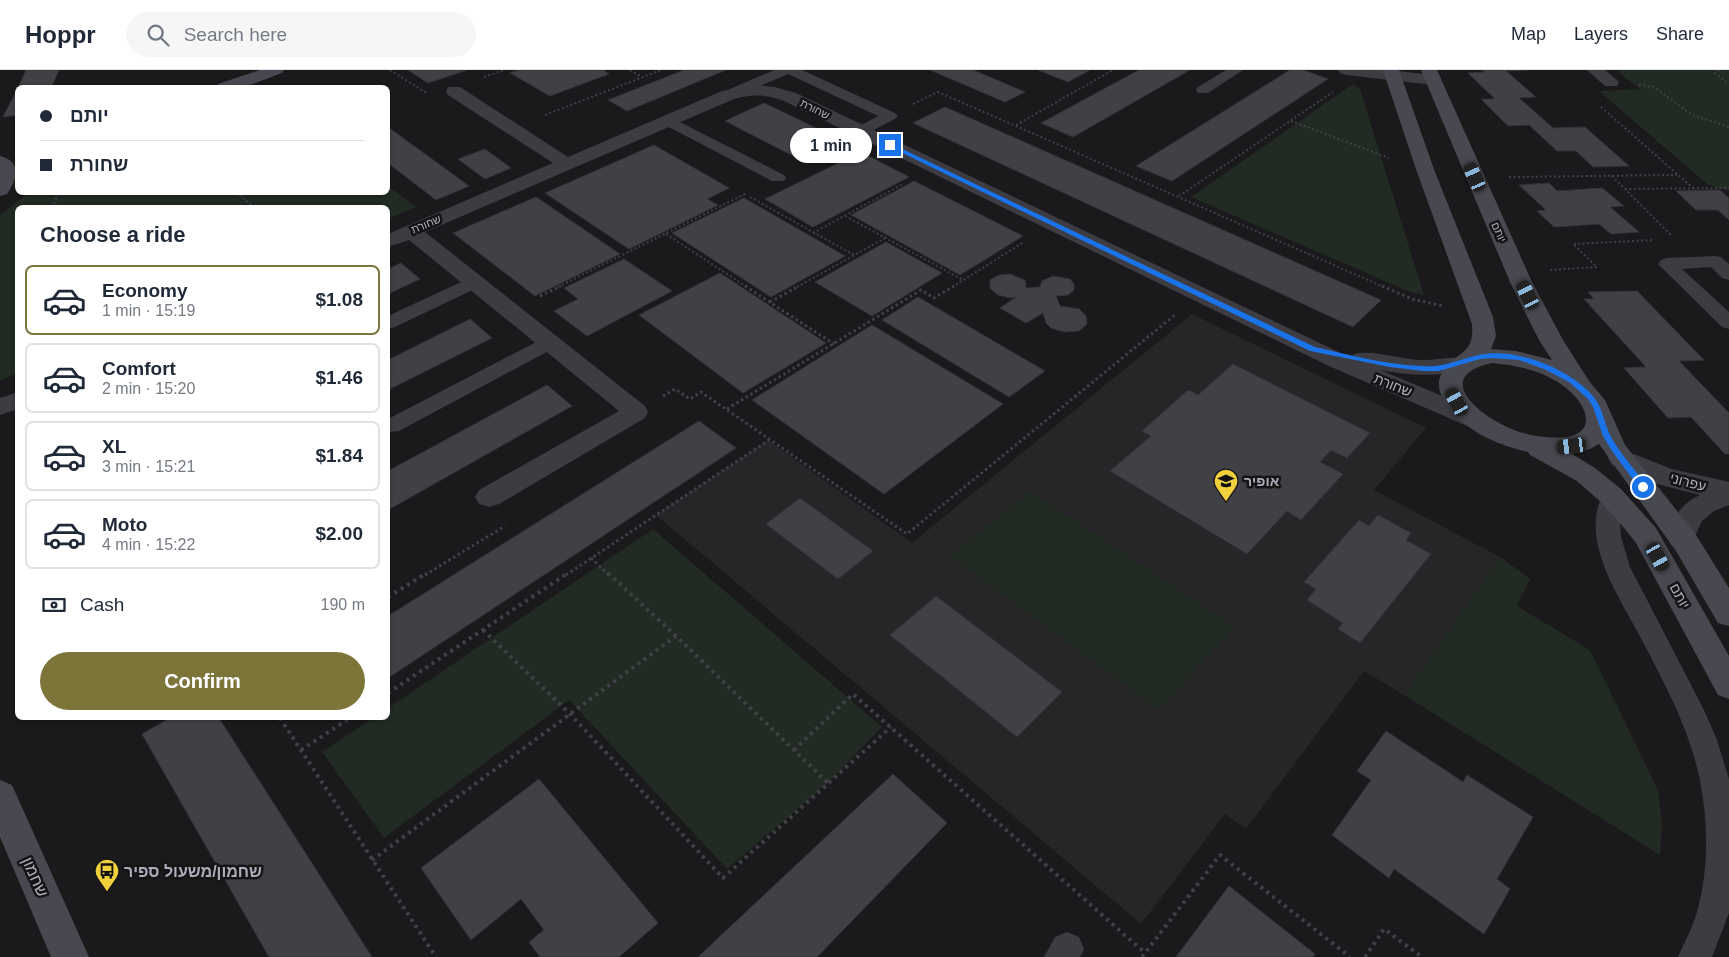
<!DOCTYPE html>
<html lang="en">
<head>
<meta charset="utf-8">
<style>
  :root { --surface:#fff; --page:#f6f6f7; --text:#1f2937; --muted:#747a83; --line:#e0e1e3; --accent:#7d7439 }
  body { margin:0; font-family:Helvetica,"Noto Sans Hebrew",sans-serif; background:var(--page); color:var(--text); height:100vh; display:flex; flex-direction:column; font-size:19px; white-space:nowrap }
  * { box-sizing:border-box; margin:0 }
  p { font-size:16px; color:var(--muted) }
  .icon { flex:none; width:28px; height:28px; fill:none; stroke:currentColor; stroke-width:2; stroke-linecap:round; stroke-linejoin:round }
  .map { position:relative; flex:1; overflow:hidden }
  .details { position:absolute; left:15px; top:135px; width:375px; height:515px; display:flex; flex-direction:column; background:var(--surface); border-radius:8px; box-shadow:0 1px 4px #0004 }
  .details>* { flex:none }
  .top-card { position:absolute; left:15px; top:15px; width:375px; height:110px; border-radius:8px; box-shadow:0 1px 4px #0004; display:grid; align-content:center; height:110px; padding:0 25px; background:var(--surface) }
  .end { position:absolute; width:22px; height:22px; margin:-11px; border:6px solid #1a73e8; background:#fff; box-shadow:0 0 0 2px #fff }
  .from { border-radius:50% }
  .bubble { position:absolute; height:35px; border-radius:18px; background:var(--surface); box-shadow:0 1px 4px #0004; font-size:16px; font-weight:700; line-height:35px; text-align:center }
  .car { position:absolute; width:15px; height:30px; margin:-15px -8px; border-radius:6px; box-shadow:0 0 4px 1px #0007; background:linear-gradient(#222 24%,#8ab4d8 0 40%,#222 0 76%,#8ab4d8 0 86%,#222 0) }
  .top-card b { display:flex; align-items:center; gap:18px; height:48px; font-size:19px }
  .top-card b+b { border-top:1px solid var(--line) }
  .top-card i { width:12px; height:12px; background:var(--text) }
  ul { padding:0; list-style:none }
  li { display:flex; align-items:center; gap:15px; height:70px; margin:0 10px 8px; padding:0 15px; border:2px solid var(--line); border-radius:8px }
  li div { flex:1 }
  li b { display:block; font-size:19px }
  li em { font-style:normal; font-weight:700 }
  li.on { border-color:var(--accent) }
  li>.icon { width:45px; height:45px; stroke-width:1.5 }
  h2 { padding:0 25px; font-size:22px; line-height:60px }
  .pay { display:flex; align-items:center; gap:12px; height:55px; padding:0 25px; font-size:19px }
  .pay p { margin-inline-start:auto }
  .primary-button { display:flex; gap:10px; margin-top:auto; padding:10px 25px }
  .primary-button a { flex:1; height:58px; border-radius:30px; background:var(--accent); color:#fff; font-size:20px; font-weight:700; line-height:58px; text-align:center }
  header { display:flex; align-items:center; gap:30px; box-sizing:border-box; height:70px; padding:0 25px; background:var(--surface); border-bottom:1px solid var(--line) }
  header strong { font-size:24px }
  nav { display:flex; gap:28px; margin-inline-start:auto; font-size:18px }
  .search { width:350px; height:45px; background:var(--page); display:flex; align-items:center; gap:12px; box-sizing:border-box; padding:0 18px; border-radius:28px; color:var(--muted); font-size:19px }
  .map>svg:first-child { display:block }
</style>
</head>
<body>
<header>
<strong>Hoppr</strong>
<div class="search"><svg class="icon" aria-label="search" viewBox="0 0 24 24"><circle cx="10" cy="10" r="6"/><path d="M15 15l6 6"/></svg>Search here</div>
<nav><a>Map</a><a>Layers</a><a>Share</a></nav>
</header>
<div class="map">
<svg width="1729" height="887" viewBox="0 0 1729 887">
  <rect width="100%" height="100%" fill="#1a191b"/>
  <path fill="#262528" d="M 1192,244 L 1426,358 L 1374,420 L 1500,487 L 1404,625 L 1364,601 L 1246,759 L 1225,744 L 1141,854 L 656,445 L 768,370 L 912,473 Z"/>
  <path fill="#212a23" d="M 1616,0 L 1729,0 L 1729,121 L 1707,114 L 1599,21 L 1640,19 Z
    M 1353,14 L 1360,19 L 1424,225 L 1410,222 L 1191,127 Z
    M 388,116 L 416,137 L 388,149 L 388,138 L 18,138 L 17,303 L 0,311 L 0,145 L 28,123 L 388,122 Z
    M 1030,421 L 1235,557 L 1159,640 L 950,486 Z
    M 653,459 L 882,657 L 828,713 L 727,799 L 569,630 L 384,768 L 322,682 L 373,648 L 388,648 L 388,638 Z
    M 1500,487 L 1530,509 L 1517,536 L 1590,580 L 1658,720 L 1662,753 L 1660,785 L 1404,625 Z"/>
  <path fill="#414145" stroke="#343337" d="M 26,0 L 59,0 L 51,18 L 18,18 Z
    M 408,0 L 467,0 L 428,13 Z
    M 518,0 L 603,0 L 609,4 L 550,26 L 510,3 Z
    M 684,0 L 726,0 L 627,41 L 608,30 Z
    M 930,0 L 973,0 L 1025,22 L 1005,32 Z
    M 1038,0 L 1090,0 L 1068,12 Z
    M 1139,0 L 1190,0 L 1073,67 L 1041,53 Z
    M 1290,0 L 1303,0 L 1328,9 L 1172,111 L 1136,96 Z
    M 1482,0 L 1527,0 L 1506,1 L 1536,27 L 1519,28 L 1553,58 L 1585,57 L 1629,96 L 1593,97 L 1576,81 L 1557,81 L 1529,55 L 1508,56 L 1481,29 L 1495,29 L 1468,3 L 1485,2 Z
    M 18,18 L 18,45 L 3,47 Z
    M 764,33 L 841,70 L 801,90 L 725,51 Z
    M 945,37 L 1381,230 L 1353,257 L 913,53 Z
    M 388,57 L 469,116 L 436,130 L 388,93 Z
    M 654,75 L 729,118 L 707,129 L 718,135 L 629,179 L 545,123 Z
    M 485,79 L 511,98 L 485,109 L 458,89 Z
    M 861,82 L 909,107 L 813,157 L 765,129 Z
    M 914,111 L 1023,166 L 960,205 L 851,145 Z
    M 1549,113 L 1557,121 L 1602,118 L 1624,136 L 1610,137 L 1639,162 L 1611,164 L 1599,154 L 1554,157 L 1537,141 L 1546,140 L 1519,115 Z
    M 1720,120 L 1729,128 L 1729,150 L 1718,140 L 1696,140 L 1676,121 Z
    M 536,127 L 620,184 L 535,226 L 453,163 Z
    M 744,128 L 845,186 L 771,227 L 672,163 Z
    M 886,172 L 942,203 L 872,246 L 815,212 Z
    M 624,189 L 672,221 L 587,266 L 554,241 L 578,229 L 564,218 Z
    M 401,193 L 420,209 L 388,224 L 388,199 Z
    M 720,203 L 826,273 L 743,323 L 639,245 Z
    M 1010,204 L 1025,210 L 1026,218 L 1040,217 L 1042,211 L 1053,206 L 1070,209 L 1074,214 L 1074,220 L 1068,225 L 1056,226 L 1060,236 L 1079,239 L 1086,246 L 1087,254 L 1079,261 L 1065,262 L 1051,258 L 1046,253 L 1043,243 L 1026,253 L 1000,238 L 1016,227 L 1010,228 L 998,225 L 990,218 L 990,210 L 999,205 Z
    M 1637,221 L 1704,290 L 1679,291 L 1729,343 L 1729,384 L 1725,384 L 1691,347 L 1668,348 L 1624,298 L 1646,297 L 1584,229 L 1594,229 L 1588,222 Z
    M 918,227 L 1045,301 L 1009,327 L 882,250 Z
    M 470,249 L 492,268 L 388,320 L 388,290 Z
    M 872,255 L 1003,334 L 884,424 L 752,330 Z
    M 1233,294 L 1370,363 L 1347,388 L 1331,380 L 1320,392 L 1343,404 L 1301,450 L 1287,441 L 1247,484 L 1110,401 L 1151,366 L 1142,361 L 1188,320 L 1198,325 Z
    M 547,315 L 572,336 L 388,440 L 388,401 Z
    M 699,351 L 736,378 L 388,608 L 388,546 Z
    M 800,428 L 873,481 L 838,509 L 766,454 Z
    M 1378,445 L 1411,463 L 1406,470 L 1431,484 L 1360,573 L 1338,559 L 1343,553 L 1307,530 L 1316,519 L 1304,512 L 1359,450 L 1369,456 Z
    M 936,526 L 1062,622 L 1017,667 L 890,565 Z
    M 170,648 L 219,648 L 372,887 L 269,887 L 142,664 Z
    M 1386,661 L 1463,712 L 1467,705 L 1533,747 L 1497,809 L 1510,819 L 1484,864 L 1394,799 L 1389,808 L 1332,765 L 1371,710 L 1357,701 Z
    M 893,704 L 947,753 L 817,887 L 698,887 Z
    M 539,709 L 658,853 L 619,887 L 540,887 L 529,872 L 544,860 L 521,829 L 471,870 L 421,798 Z
    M 1229,816 L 1315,884 L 1313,887 L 1176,887 Z"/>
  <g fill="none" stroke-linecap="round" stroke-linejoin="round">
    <path stroke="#404147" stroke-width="2" stroke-dasharray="2 2.5" stroke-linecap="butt" d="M 390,0 L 428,24
      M 630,0 L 642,7
      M 1719,0 L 1715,3 L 1729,14
      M 484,7 L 504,0
      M 1639,15 L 1654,17 L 1692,45 L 1729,57
      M 913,34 L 938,22 L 1384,217
      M 1601,37 L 1693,118
      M 545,45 L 661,0
      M 1291,51 L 1389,88
      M 1016,55 L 1113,0
      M 1612,106 L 1671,165
      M 1509,107 L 1677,105
      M 1625,119 L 1729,118
      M 236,122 L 251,135 L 247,138
      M 1179,126 L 1333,22
      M 750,127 L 854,185
      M 52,138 L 59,122
      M 845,146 L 963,210
      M 813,163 L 903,114
      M 666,164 L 747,217
      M 1550,200 L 1597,197 L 1573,174 L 1653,170
      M 558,217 L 747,123
      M 797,217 L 885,168
      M 952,217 L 1024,172"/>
    <path stroke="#404147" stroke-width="3" stroke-dasharray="2.5 3" stroke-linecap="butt" d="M 745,216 L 834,274
      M 1382,216 L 1412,229 L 1443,236
      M 540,226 L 561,216
      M 770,232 L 799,216
      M 663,326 L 675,319 L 690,329 L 701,322 L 907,464 L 1176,244
      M 727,339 L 921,220 L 934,228 L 954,216
      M 591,488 L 609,505
      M 425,505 L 505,456
      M 566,505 L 769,370"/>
    <path stroke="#404147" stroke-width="4" stroke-dasharray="3 4.5" stroke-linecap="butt" d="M 608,503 L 676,566 L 828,713
      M 388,527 L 427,503
      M 483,560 L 570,644 L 723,808 L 891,657
      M 388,623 L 568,503
      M 280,648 L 436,887
      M 301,680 L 350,648
      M 794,680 L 853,624 L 1145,883
      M 372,790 L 676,566
      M 1142,887 L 1220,785 L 1350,887
      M 1365,887 L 1384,859 L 1422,887"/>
    <path fill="#3c3c42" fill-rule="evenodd" d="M 774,0 L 802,0 L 895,43 L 898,46 L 895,49 L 866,64 L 856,64 L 853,61 L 856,58 L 878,46 L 788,4 L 733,28 L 723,28 L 721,25 L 723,22 Z
      M 1226,0 L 1243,0 L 1208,23 L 1198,23 L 1196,20 L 1198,17 Z
      M 668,46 L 784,105 L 786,108 L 784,111 L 772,111 L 663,54 L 660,51 L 663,48 Z
      M 1715,186 L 1721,187 L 1729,194 L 1729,210 L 1722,208 L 1711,197 L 1682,199 L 1729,242 L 1729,259 L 1722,257 L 1658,194 L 1661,190 L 1667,188 Z
      M 474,206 L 481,208 L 483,212 L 481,216 L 395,257 L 388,259 L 388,246 Z
      M 549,267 L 556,269 L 559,273 L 556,277 L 399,361 L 388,362 L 388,349 L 542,269 Z
      M 1613,417 L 1621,420 L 1625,426 L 1620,452 L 1621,467 L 1630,497 L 1704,640 L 1717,670 L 1729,709 L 1729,843 L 1712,887 L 1678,887 C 1685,871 1694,855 1698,838 C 1709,796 1708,752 1700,710 C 1693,677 1680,645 1665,615 C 1656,597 1647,579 1637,561 C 1616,521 1578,466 1605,420 Z
      M 1067,862 L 1079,867 L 1084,879 L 1080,887 L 1044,887 L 1055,867 Z"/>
    <path fill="#3c3c42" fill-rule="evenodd" d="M 1338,0 L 1389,0 L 1433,5 L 1439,6 L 1441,10 L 1439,14 L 1433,15 L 1346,5 L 1340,3 Z
      M 1587,0 L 1605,0 L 1619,12 L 1617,16 L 1605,16 Z
      M 752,15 L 775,17 L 796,23 L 1351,288 L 1354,284 C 1373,279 1402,290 1423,290 C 1438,290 1455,285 1469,289 L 1473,294 L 1469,299 C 1439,307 1410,306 1380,300 L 1483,343 L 1487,349 L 1483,355 L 1474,358 L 1465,355 L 1329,296 L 784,31 C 767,24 751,24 734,29 L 425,162 L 645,336 L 648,342 L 645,348 L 499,434 L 489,437 L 479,434 L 475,427 L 479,420 L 619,341 L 409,170 L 388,177 L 388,164 L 553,93 L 448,25 L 446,21 L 448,17 L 460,17 L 568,87 L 722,21 Z
      M 18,322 L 18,339 L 0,345 L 0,328 Z
      M 1621,379 L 1672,399 L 1729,412 L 1729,435 L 1714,441 L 1702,451 L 1691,475 L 1681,478 L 1671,475 L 1667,467 C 1672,448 1682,433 1700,425 L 1657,414 L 1612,395 L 1608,388 L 1612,381 Z"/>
    <path fill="#484950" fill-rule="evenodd" d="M 260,0 L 284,0 L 282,3 L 242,18 L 216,18 L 218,14 Z
      M 1383,0 L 1399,0 L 1435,102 L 1493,247 L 1496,266 L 1491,279 L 1516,281 L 1552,290 L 1539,270 L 1510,212 L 1421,0 L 1437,0 L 1532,212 L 1563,270 L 1589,311 L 1605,330 L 1625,375 L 1696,465 L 1729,518 L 1729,556 L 1718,553 L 1676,481 L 1599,374 L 1590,379 L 1572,384 L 1595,398 L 1621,419 L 1656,458 L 1729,586 L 1729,629 L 1718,625 L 1636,473 L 1625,459 L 1602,433 L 1577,411 L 1530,385 L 1528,382 C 1495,374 1464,361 1445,332 C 1439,323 1436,312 1442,303 C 1454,281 1475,287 1472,254 L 1417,102 ZM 1492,293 C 1514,295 1535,299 1554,310 C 1592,331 1604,373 1546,367 C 1531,366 1516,362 1503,355 C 1472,340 1436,305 1492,293 Z
      M 0,86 C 23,92 17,110 7,124 L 0,126 Z
      M 0,710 L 12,715 L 89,887 L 51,887 L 0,767 Z"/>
  </g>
  <path fill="#1a73e8" d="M 888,74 L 892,74 L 1315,277 C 1350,285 1387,295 1423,296 C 1443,298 1460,289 1479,285 C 1515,277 1569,298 1593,326 C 1603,338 1604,353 1611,367 C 1621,385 1636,400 1647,417 L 1643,419 L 1640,419 L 1612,381 L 1603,366 L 1593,337 L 1588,329 L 1569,312 L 1544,299 L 1519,290 L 1492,288 L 1480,289 L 1439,301 L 1423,301 L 1390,297 L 1310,281 L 888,76 Z"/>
  <defs>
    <symbol id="school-pin" viewBox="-11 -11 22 30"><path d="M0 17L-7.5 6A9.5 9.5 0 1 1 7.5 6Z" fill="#f1d03c" stroke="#151417"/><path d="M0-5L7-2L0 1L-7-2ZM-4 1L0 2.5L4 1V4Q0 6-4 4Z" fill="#111"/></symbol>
    <symbol id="bus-pin" viewBox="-11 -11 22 30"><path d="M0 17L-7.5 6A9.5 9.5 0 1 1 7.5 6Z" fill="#f1d03c" stroke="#151417"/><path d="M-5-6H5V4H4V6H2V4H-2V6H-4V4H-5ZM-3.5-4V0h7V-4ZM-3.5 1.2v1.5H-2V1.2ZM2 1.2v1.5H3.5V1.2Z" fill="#111"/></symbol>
  </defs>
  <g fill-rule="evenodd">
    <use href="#school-pin" x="1212" y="397" width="28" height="38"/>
    <use href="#bus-pin" x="93" y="787" width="28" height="38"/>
  </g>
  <g text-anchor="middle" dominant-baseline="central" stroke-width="5" stroke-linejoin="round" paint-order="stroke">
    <g font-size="11" fill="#acaebb" stroke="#151417">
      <text transform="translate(815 39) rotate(26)">שחורת</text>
      <text transform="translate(426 154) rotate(-23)">שחורת</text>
      <text transform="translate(1499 162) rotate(66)">יותם</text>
    </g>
    <g font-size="14" fill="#acaebb" stroke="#151417">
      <text transform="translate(1393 315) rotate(22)">שחורת</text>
      <text transform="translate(1688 412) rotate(15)">עפרוני</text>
      <text transform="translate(1680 526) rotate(61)">יותם</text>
    </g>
    <g font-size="14" font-weight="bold" fill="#acaebb" stroke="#151417" text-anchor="start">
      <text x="1244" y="411">אופיר</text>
    </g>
    <g font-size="16" font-weight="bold" fill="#acaebb" stroke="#151417" text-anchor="start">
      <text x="124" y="801">שחמון/משעול ספיר</text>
    </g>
    <g font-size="16" fill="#acaebb" stroke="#151417">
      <text transform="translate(35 807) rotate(66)">שחמון</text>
    </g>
  </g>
</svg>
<i class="end from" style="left:1643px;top:417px"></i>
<i class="end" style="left:890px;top:75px"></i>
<div class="bubble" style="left:790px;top:58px;width:82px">1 min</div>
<i class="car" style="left:1475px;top:107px;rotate:336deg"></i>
<i class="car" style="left:1528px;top:225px;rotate:334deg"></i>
<i class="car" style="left:1457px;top:332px;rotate:331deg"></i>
<i class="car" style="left:1572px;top:376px;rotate:263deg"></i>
<i class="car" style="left:1658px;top:487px;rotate:151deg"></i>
<div class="top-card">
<b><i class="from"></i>יותם</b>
<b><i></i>שחורת</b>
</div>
<section class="details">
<h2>Choose a ride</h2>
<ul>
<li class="on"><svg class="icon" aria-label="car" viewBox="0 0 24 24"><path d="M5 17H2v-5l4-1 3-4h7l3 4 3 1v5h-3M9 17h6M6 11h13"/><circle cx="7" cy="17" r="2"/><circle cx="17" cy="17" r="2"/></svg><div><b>Economy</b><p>1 min · 15:19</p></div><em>$1.08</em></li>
<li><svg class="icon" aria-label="car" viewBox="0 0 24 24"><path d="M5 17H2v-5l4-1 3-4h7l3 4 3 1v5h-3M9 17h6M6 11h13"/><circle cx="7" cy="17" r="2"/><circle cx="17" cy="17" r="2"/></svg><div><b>Comfort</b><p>2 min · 15:20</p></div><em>$1.46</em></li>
<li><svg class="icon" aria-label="car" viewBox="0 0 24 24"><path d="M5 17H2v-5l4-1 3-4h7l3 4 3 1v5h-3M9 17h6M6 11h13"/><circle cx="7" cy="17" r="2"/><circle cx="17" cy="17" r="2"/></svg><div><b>XL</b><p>3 min · 15:21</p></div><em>$1.84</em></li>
<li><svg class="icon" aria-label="car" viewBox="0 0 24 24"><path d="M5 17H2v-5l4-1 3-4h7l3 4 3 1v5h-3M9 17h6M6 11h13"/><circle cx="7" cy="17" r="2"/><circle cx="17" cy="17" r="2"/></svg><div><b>Moto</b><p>4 min · 15:22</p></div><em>$2.00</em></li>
</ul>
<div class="pay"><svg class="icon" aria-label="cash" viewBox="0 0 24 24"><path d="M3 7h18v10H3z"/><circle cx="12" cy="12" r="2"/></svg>Cash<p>190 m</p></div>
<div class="primary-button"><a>Confirm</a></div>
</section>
</div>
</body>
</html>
